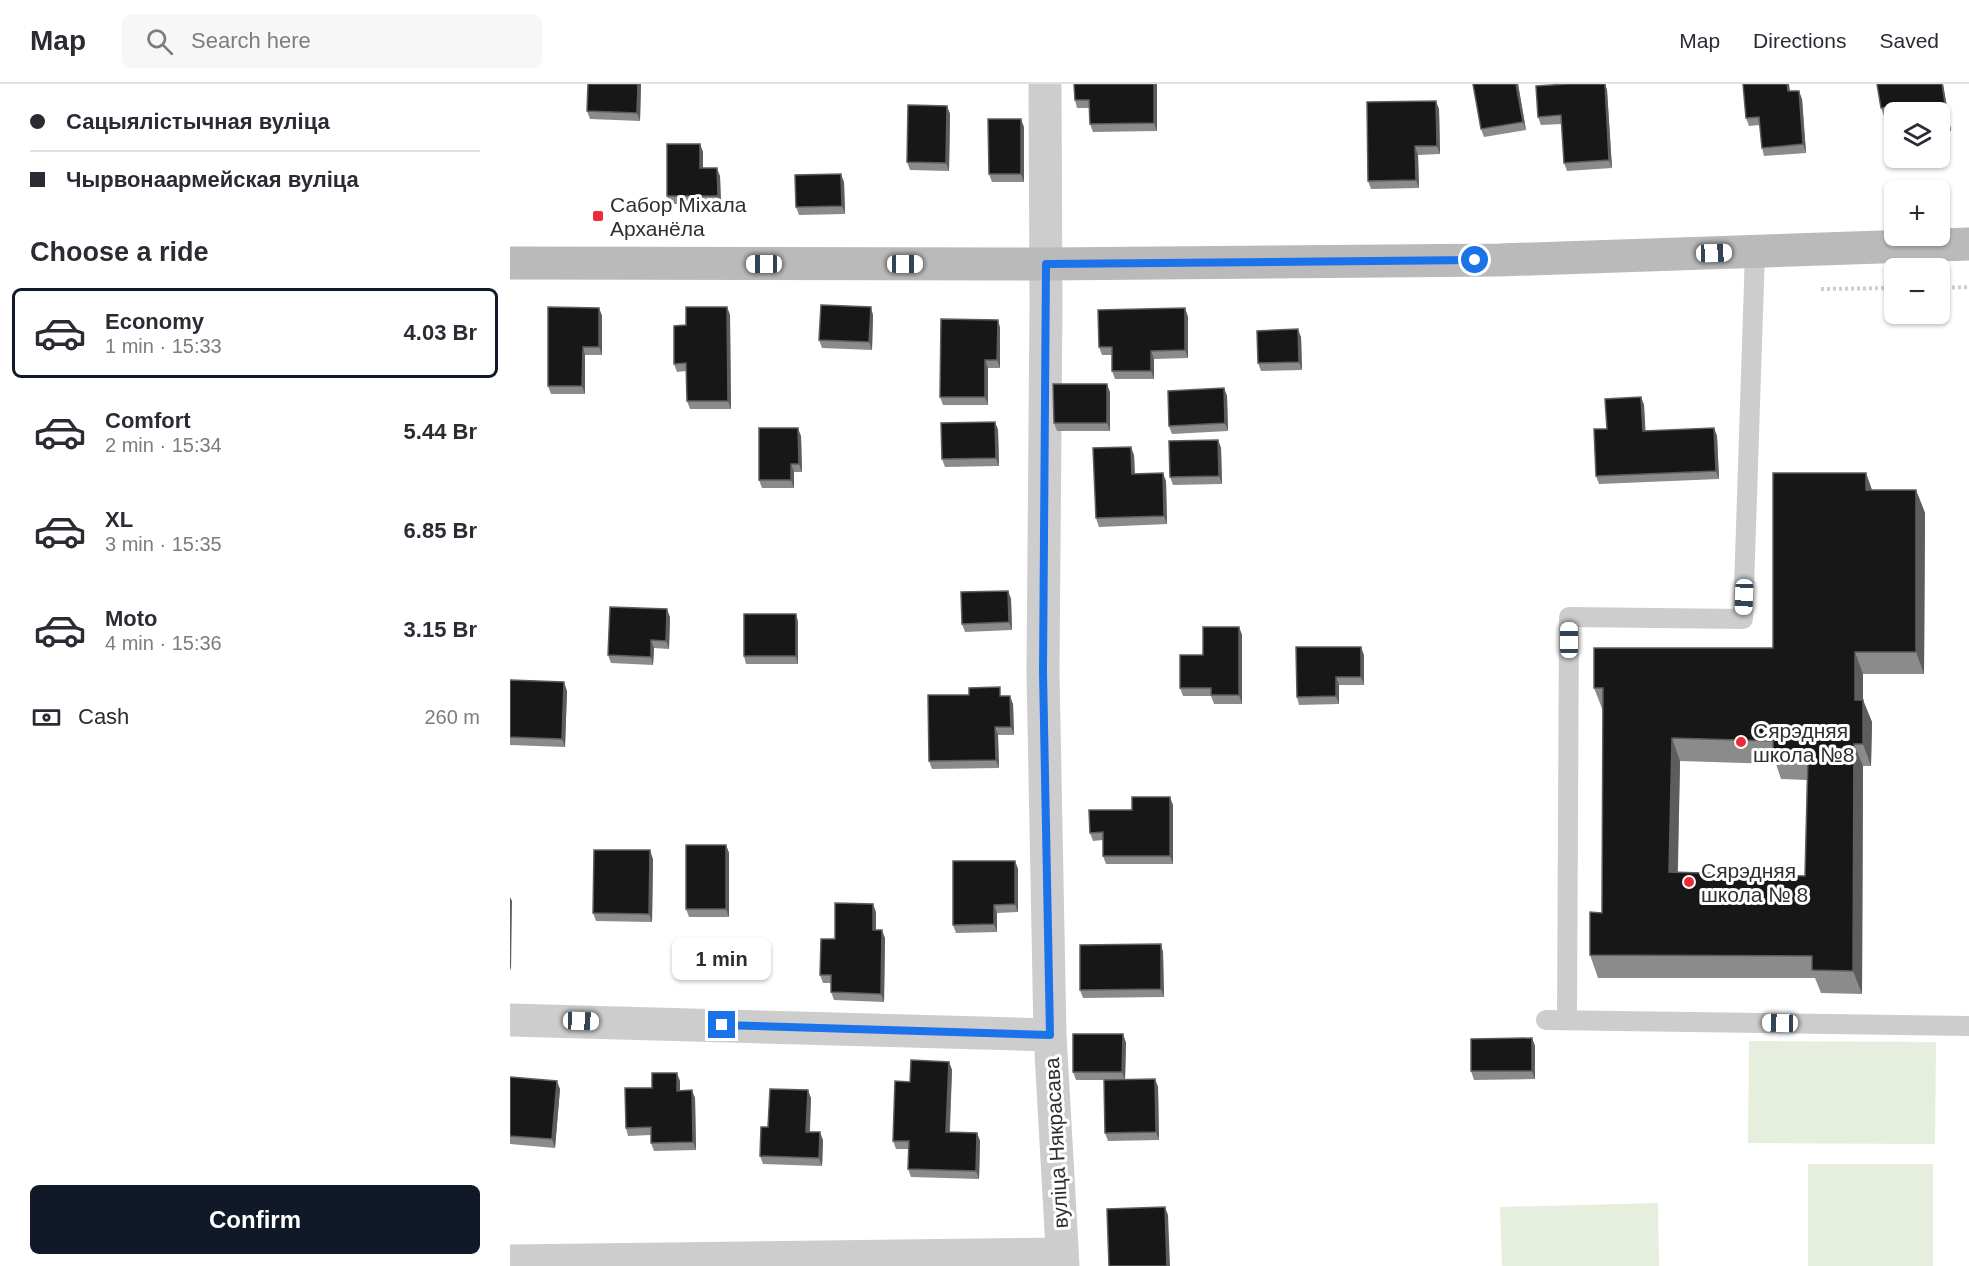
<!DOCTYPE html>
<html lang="en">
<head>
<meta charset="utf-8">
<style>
  :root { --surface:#fff; --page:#f7f7f7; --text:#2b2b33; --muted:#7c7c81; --line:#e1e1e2; --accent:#111827 }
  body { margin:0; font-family:Helvetica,sans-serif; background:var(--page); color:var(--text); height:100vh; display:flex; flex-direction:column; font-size:22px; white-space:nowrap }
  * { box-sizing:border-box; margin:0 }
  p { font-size:20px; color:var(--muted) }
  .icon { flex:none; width:33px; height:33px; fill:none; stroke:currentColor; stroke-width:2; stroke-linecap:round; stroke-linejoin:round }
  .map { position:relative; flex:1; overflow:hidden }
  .sheet { display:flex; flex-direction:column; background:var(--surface); width:510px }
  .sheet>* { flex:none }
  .banner { display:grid; align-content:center; height:132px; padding:0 30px; background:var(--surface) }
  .tools { position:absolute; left:1374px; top:18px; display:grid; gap:12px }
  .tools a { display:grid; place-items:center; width:66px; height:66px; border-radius:9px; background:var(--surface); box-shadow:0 2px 4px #0004; font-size:30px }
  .end { position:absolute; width:27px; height:27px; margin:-14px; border:8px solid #1a73e8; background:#fff; box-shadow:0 0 0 3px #fff }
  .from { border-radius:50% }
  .bubble { position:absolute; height:42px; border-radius:9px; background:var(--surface); box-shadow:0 2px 4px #0004; font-size:20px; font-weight:700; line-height:42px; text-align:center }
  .car { position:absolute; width:18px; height:36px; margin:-18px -9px; border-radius:8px; box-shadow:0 0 4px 2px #0007; background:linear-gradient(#fff 24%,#345 0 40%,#fff 0 76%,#345 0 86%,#fff 0) }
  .banner b { display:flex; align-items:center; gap:21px; height:57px; font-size:22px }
  .banner b+b { border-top:2px solid var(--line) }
  .banner i { width:15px; height:15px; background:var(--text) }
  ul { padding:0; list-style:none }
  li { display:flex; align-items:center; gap:18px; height:90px; margin:0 12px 9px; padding:0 18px; border:3px solid transparent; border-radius:9px }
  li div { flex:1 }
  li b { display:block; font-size:22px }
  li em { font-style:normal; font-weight:700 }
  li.current { border-color:var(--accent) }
  li>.icon { width:54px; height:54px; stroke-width:1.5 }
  h2 { padding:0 30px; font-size:27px; line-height:72px }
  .pay { display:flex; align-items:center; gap:15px; height:66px; padding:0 30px; font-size:22px }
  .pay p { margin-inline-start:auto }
  .cta { display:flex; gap:12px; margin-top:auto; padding:12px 30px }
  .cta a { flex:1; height:69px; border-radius:9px; background:var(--accent); color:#fff; font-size:24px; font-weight:700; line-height:69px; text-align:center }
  header { display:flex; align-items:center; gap:36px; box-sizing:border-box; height:84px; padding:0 30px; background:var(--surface); border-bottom:2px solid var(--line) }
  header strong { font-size:28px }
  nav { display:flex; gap:33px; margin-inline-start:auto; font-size:21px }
  .search { width:420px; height:54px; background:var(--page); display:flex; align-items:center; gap:15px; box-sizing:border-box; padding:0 21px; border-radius:9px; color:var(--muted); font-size:22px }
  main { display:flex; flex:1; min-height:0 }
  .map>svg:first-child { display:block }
</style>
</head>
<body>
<header>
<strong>Map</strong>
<div class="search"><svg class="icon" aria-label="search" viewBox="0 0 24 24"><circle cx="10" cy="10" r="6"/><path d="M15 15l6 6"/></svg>Search here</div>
<nav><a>Map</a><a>Directions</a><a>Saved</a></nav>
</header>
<main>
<section class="sheet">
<div class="banner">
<b><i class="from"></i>Сацыялістычная вуліца</b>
<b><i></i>Чырвонаармейская вуліца</b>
</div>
<h2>Choose a ride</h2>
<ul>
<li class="current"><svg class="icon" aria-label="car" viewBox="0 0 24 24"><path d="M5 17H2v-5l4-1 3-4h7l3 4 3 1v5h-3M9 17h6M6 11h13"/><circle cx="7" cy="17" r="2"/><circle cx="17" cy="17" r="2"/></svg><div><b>Economy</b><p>1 min · 15:33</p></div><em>4.03 Br</em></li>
<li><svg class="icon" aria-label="car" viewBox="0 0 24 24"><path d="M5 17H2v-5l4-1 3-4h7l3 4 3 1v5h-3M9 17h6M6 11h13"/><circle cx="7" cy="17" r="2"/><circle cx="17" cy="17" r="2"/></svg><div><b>Comfort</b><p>2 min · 15:34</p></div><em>5.44 Br</em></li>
<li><svg class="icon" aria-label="car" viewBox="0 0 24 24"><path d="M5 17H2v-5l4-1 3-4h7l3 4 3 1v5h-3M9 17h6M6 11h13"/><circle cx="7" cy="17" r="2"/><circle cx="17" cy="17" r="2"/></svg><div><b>XL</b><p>3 min · 15:35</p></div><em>6.85 Br</em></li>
<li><svg class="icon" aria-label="car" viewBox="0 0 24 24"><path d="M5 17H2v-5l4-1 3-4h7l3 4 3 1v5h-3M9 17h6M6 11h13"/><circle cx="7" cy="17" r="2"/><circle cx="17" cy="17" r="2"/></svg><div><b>Moto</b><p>4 min · 15:36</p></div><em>3.15 Br</em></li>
</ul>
<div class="pay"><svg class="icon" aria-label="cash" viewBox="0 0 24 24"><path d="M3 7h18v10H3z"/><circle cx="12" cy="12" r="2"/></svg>Cash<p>260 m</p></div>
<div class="cta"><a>Confirm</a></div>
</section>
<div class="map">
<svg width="1459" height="1182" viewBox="0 0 1459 1182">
  <rect width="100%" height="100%" fill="#fff"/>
  <path fill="#e6eede" d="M 1239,957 L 1426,958 L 1425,1060 L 1238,1059 Z
    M 1298,1080 L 1423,1080 L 1423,1182 L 1298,1182 Z
    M 1148,1119 L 1149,1182 L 992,1182 L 990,1123 Z"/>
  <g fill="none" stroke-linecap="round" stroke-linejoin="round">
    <path stroke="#cdcdcd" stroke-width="4" stroke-dasharray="3 3" stroke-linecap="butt" d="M 1430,204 L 1459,203
      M 1311,205 L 1384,204"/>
    <path stroke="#cdcdcd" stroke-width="20" d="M 1036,936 L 1459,942
      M 1057,936 L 1059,533 L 1233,535 L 1245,168"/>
    <path stroke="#cdcdcd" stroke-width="33" d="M 535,0 L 536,219 L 533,588 L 540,951 L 553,1182
      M 0,936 L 540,951
      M 0,1177 L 552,1170"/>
    <path stroke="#bababa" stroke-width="33" d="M 0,179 L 536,180 L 989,176 L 1459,160"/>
  </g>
  <path fill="#8b8b8b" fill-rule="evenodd" d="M 131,0 L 130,37 L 80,35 L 77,27 Z
    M 647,0 L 647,47 L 583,48 L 580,40 L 580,24 L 567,24 L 565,16 Z
    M 1008,0 L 1016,46 L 974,53 L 971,45 Z
    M 1058,0 L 1095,0 L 1097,6 L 1102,84 L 1057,87 L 1054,79 L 1052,40 L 1031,41 L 1028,33 Z
    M 1367,0 L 1433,0 L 1441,47 L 1430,49 L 1430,28 L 1384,28 L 1384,31 L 1374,32 L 1371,24 Z
    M 1280,7 L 1292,15 L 1296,69 L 1254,72 L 1252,64 L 1250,41 L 1239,42 L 1236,34 Z
    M 437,22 L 440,30 L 439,87 L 400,86 L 397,78 Z
    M 929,25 L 930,70 L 908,71 L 909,104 L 861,105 L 858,97 Z
    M 514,43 L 514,98 L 482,98 L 479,90 Z
    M 190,60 L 193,68 L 193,84 L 210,92 L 211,120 L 160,120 L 157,112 Z
    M 334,98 L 335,130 L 289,131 L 286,123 Z
    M 217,223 L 220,231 L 221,325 L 180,325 L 177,317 L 176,287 L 167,288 L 164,280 L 176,241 Z
    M 89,224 L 92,232 L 92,271 L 75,271 L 75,310 L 41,310 L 38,302 Z
    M 675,224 L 678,233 L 678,274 L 644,275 L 644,295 L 605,295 L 602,287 L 602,271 L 592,271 L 589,263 Z
    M 363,231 L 362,266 L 312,264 L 309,256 Z
    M 488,236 L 490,244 L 490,284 L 478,284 L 478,321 L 433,321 L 430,313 Z
    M 791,253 L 792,286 L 751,287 L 748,279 Z
    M 714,304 L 717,312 L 718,347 L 662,350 L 659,342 Z
    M 600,308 L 600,347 L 547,347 L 544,339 Z
    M 1131,313 L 1134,321 L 1135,347 L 1204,344 L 1207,352 L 1209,395 L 1089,400 L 1086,392 L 1097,345 Z
    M 485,338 L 488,346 L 489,382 L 435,383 L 432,375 Z
    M 291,352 L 292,388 L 284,388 L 284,404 L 252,404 L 249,396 Z
    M 708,356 L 711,364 L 712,400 L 663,401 L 660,393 Z
    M 624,371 L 625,390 L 656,397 L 657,440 L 589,443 L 586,434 Z
    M 1356,389 L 1362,406 L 1406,406 L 1415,429 L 1414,590 L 1353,590 L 1353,616 L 1362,638 L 1361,682 L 1353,682 L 1352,910 L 1311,909 L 1305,894 L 1088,894 L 1080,871 L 1092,829 L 1093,627 L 1084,604 L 1263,564 ZM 1170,677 L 1266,680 L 1271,695 L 1297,696 L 1295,792 L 1168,788 Z
    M 498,507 L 501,515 L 502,546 L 455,548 L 452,540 Z
    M 286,530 L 288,538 L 288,580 L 236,580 L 234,572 Z
    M 160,533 L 159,565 L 144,564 L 143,581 L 101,579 L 98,571 Z
    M 729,543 L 732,551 L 732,620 L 704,620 L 701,612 L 673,612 L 670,604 L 693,571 Z
    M 854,571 L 854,601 L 829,601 L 829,620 L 789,621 L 787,613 Z
    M 0,596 L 57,607 L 55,663 L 0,661 Z
    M 493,612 L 503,620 L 504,651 L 488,651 L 489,684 L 422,685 L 419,677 Z
    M 663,721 L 663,780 L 596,780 L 593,772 L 593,756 L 583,757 L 580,749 L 622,726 Z
    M 216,761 L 219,769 L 219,833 L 179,833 L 176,825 Z
    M 143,775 L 142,838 L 86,837 L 83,829 Z
    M 505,777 L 508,785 L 508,828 L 487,829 L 487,848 L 446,849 L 443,841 Z
    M 366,828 L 366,846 L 375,854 L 374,918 L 324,916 L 321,908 L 321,899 L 313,899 L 310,891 L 325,855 Z
    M 653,868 L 654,913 L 573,914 L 570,906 Z
    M 613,950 L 616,959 L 615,995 L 645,995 L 648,1003 L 649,1056 L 598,1057 L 595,1049 L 594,996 L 566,996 L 563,988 Z
    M 1022,954 L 1025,962 L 1025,995 L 964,996 L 961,987 Z
    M 439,978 L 442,986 L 440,1048 L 467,1049 L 470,1057 L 469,1095 L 401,1093 L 398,1085 L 399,1065 L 386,1065 L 383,1057 L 400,998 Z
    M 0,993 L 50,1005 L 45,1064 L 0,1060 Z
    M 170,997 L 170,1007 L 185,1014 L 186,1066 L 144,1067 L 141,1059 L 141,1051 L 118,1052 L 116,1044 L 142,1004 Z
    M 301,1014 L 300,1048 L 313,1056 L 312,1082 L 253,1080 L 250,1072 L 258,1043 Z"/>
  <path fill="#5d5d5d" d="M 128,0 L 131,0 L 130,37 L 127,29 Z
    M 644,0 L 647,0 L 647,47 L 644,39 Z
    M 1006,0 L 1008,0 L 1016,46 L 1013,38 Z
    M 1095,0 L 1097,6 L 1102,84 L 1099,76 Z
    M 1277,0 L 1279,0 L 1281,15 L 1278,7 Z
    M 1432,0 L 1433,0 L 1441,47 L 1438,39 Z
    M 1289,7 L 1292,15 L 1296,69 L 1293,60 Z
    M 926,17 L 929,25 L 930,70 L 927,62 Z
    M 437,22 L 440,30 L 439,87 L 436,79 Z
    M 511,35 L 514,43 L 514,98 L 511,90 Z
    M 190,60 L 193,68 L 193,92 L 190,84 Z
    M 905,62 L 908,71 L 909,104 L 906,96 Z
    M 207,84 L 210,92 L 211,120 L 208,112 Z
    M 331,90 L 334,98 L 335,130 L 332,122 Z
    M 217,223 L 220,231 L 221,325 L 218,317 Z
    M 361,223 L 363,231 L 362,266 L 359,258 Z
    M 89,224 L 92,232 L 92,271 L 89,263 Z
    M 675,224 L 678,233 L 678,274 L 675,266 Z
    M 488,236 L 490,244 L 490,284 L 487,276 Z
    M 788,245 L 791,253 L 792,286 L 789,278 Z
    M 73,263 L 75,271 L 75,310 L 72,302 Z
    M 641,267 L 644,275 L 644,295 L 641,287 Z
    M 475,276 L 478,284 L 478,321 L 475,313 Z
    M 597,300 L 600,308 L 600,347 L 597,339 Z
    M 714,304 L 717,312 L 718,347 L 715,339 Z
    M 1131,313 L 1134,321 L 1136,355 L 1133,347 Z
    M 485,338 L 488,346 L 489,382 L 486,374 Z
    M 288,344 L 291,352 L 292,388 L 289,380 Z
    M 1204,344 L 1207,352 L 1209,395 L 1206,387 Z
    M 708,356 L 711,364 L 712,400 L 709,392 Z
    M 621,363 L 624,371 L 625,398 L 622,390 Z
    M 281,380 L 284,388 L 284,404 L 281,396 Z
    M 653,389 L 656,397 L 657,440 L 654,432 Z
    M 1356,389 L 1364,412 L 1356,406 Z
    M 1406,406 L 1415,429 L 1414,590 L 1406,568 Z
    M 498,507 L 501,515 L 502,546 L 499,538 Z
    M 157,525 L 160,533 L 159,565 L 156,557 Z
    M 286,530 L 288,538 L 288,580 L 286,572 Z
    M 729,543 L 732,551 L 732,620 L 729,611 Z
    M 141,556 L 144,564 L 143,581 L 141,573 Z
    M 851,563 L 854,571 L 854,601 L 851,593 Z
    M 1345,568 L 1353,590 L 1353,638 L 1345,616 Z
    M 826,593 L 829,601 L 829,620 L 826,612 Z
    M 54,598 L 57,607 L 55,663 L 52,655 Z
    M 500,612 L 503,620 L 504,651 L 501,643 Z
    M 1353,616 L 1362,638 L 1361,682 L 1353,660 Z
    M 485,643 L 488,651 L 489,684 L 486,676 Z
    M 1162,654 L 1170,677 L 1167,811 L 1159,788 Z
    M 1344,660 L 1353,682 L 1352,910 L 1343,887 Z
    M 660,713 L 663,721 L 663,780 L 660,772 Z
    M 216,761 L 219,769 L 219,833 L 216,825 Z
    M 140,766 L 143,775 L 142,838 L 139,830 Z
    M 505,777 L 508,785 L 508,828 L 505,820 Z
    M 0,813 L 2,817 L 1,887 L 0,883 Z
    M 363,820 L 366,828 L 366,854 L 363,846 Z
    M 484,821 L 487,829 L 487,848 L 484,840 Z
    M 372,846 L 375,854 L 374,918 L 371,910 Z
    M 651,860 L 653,868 L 654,913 L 651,905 Z
    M 613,950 L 616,959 L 615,996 L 612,988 Z
    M 1022,954 L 1025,962 L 1025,995 L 1022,987 Z
    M 439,978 L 442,986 L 439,1056 L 436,1048 Z
    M 167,989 L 170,997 L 170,1015 L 167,1007 Z
    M 645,995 L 648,1003 L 649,1056 L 646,1048 Z
    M 47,997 L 50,1005 L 45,1064 L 42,1055 Z
    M 182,1006 L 185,1014 L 186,1066 L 183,1058 Z
    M 298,1006 L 301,1014 L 299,1056 L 296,1048 Z
    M 310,1048 L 313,1056 L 312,1082 L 309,1074 Z
    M 467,1049 L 470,1057 L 469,1095 L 466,1087 Z
    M 655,1123 L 658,1131 L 660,1182 L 657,1182 Z"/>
  <path fill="#171717" stroke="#5d5d5d" stroke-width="1.5" fill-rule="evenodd" d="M 78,0 L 128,0 L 127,29 L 77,27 Z
    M 564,0 L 644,0 L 644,39 L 580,40 L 579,16 L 565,16 Z
    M 963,0 L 1006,0 L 1013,38 L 971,45 Z
    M 1058,0 L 1095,0 L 1099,76 L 1054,79 L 1051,31 L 1028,33 L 1026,2 Z
    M 1233,0 L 1277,0 L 1278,7 L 1289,7 L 1293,60 L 1252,64 L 1249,33 L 1236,34 Z
    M 1367,0 L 1432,0 L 1438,39 L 1430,40 L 1430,28 L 1385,28 L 1384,22 L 1371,24 Z
    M 926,17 L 927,62 L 905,62 L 906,96 L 858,97 L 857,18 Z
    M 398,21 L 437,22 L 436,79 L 397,78 Z
    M 478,35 L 511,35 L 511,90 L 479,90 Z
    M 157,60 L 190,60 L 190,84 L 207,84 L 208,112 L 157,112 Z
    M 331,90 L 332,122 L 286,123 L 285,91 Z
    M 311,221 L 361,223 L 359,258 L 309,256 Z
    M 38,223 L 89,224 L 89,263 L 73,263 L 72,302 L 38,302 Z
    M 176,223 L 217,223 L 218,317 L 177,317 L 176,279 L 164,280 L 164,242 L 176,241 Z
    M 675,224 L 675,266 L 641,267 L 641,287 L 602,287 L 602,263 L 589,263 L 588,226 Z
    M 431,235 L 488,236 L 487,276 L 475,276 L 475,313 L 430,313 Z
    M 788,245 L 789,278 L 748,279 L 747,247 Z
    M 543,300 L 597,300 L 597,339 L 544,339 Z
    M 714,304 L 715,339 L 659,342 L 658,307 Z
    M 1131,313 L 1133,347 L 1204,344 L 1206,387 L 1086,392 L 1084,345 L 1097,345 L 1095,315 Z
    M 485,338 L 486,374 L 432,375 L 431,339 Z
    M 249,344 L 288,344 L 289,380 L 281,380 L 281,396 L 249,396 Z
    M 708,356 L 709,392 L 660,393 L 659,357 Z
    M 621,363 L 622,390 L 653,389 L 654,432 L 586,434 L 583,364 Z
    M 1263,389 L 1356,389 L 1356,406 L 1406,406 L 1406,568 L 1345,568 L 1345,616 L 1353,616 L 1353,660 L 1344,660 L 1343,887 L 1302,886 L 1302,872 L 1080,871 L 1080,828 L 1092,829 L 1093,604 L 1084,604 L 1084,564 L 1263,564 ZM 1162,654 L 1263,657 L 1263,673 L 1298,673 L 1295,792 L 1159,788 Z
    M 498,507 L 499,538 L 452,540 L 451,508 Z
    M 100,523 L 157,525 L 156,557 L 141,556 L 141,573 L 98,571 Z
    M 234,530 L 286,530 L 286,572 L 234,572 Z
    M 693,543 L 729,543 L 729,611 L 701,611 L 701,604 L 670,604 L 670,571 L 693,571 Z
    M 786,563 L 851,563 L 851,593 L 826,593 L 826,612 L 787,613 Z
    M 0,596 L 54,598 L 52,655 L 0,653 Z
    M 490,603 L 490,612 L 500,612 L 501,643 L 485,643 L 486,676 L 419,677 L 418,611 L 459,611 L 459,604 Z
    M 622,713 L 660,713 L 660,772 L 593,772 L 593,748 L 580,749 L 579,726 L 622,726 Z
    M 176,761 L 216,761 L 216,825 L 176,825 Z
    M 84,766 L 140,766 L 139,830 L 83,829 Z
    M 443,777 L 505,777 L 505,820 L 484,821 L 484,840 L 443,841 Z
    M 325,819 L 363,820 L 363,846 L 372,846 L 371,910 L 321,908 L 321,891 L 310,891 L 311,855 L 325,855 Z
    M 651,860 L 651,905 L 570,906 L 570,861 Z
    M 563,950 L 613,950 L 612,988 L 563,988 Z
    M 1022,954 L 1022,987 L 961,987 L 961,955 Z
    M 401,976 L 439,978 L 436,1048 L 467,1049 L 466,1087 L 398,1085 L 399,1057 L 383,1057 L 385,997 L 400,998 Z
    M 142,989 L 167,989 L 167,1007 L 182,1006 L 183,1058 L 141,1059 L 141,1043 L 116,1044 L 115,1004 L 142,1004 Z
    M 0,993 L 47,997 L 42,1055 L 0,1052 Z
    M 645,995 L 646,1048 L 595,1049 L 594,996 Z
    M 260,1005 L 298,1006 L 296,1048 L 310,1048 L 309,1074 L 250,1072 L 251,1043 L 258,1043 Z
    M 655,1123 L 657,1182 L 599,1182 L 597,1125 Z"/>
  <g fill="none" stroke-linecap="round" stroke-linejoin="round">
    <path stroke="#1a73e8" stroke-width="8" d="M 212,941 L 540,951 L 533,588 L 536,180 L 965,176"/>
  </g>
  <g fill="#ed2c37" stroke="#fff" stroke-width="2">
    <rect x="82" y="126" width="12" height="12" rx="3"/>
    <circle cx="1231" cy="658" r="6"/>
    <circle cx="1179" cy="798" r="6"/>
  </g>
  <g text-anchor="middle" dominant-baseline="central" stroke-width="6" stroke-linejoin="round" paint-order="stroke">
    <g font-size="21" fill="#303030" stroke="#fff" text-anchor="start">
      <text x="100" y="120">Сабор Міхала<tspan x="100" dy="24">Арханёла</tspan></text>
      <text x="1243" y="646">Сярэдняя<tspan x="1243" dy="24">школа №8</tspan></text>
      <text x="1191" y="786">Сярэдняя<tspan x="1191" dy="24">школа № 8</tspan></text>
    </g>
    <g font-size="21" fill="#303030" stroke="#fff">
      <text transform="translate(546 1059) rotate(-93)">вуліца Някрасава</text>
    </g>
  </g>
</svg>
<div class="tools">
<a><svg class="icon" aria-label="layers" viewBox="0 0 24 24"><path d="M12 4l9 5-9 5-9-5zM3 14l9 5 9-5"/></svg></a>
<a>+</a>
<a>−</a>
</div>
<i class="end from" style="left:965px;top:176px"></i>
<i class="end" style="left:212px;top:941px"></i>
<div class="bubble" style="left:162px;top:854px;width:99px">1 min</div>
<i class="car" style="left:1204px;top:169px;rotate:88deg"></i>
<i class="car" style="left:254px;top:180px;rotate:270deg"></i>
<i class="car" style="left:395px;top:180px;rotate:90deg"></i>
<i class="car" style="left:1234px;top:513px;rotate:182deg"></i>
<i class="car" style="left:1059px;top:556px;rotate:0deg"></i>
<i class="car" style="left:71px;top:937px;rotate:92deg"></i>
<i class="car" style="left:1270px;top:939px;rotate:271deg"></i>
</div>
</main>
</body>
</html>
